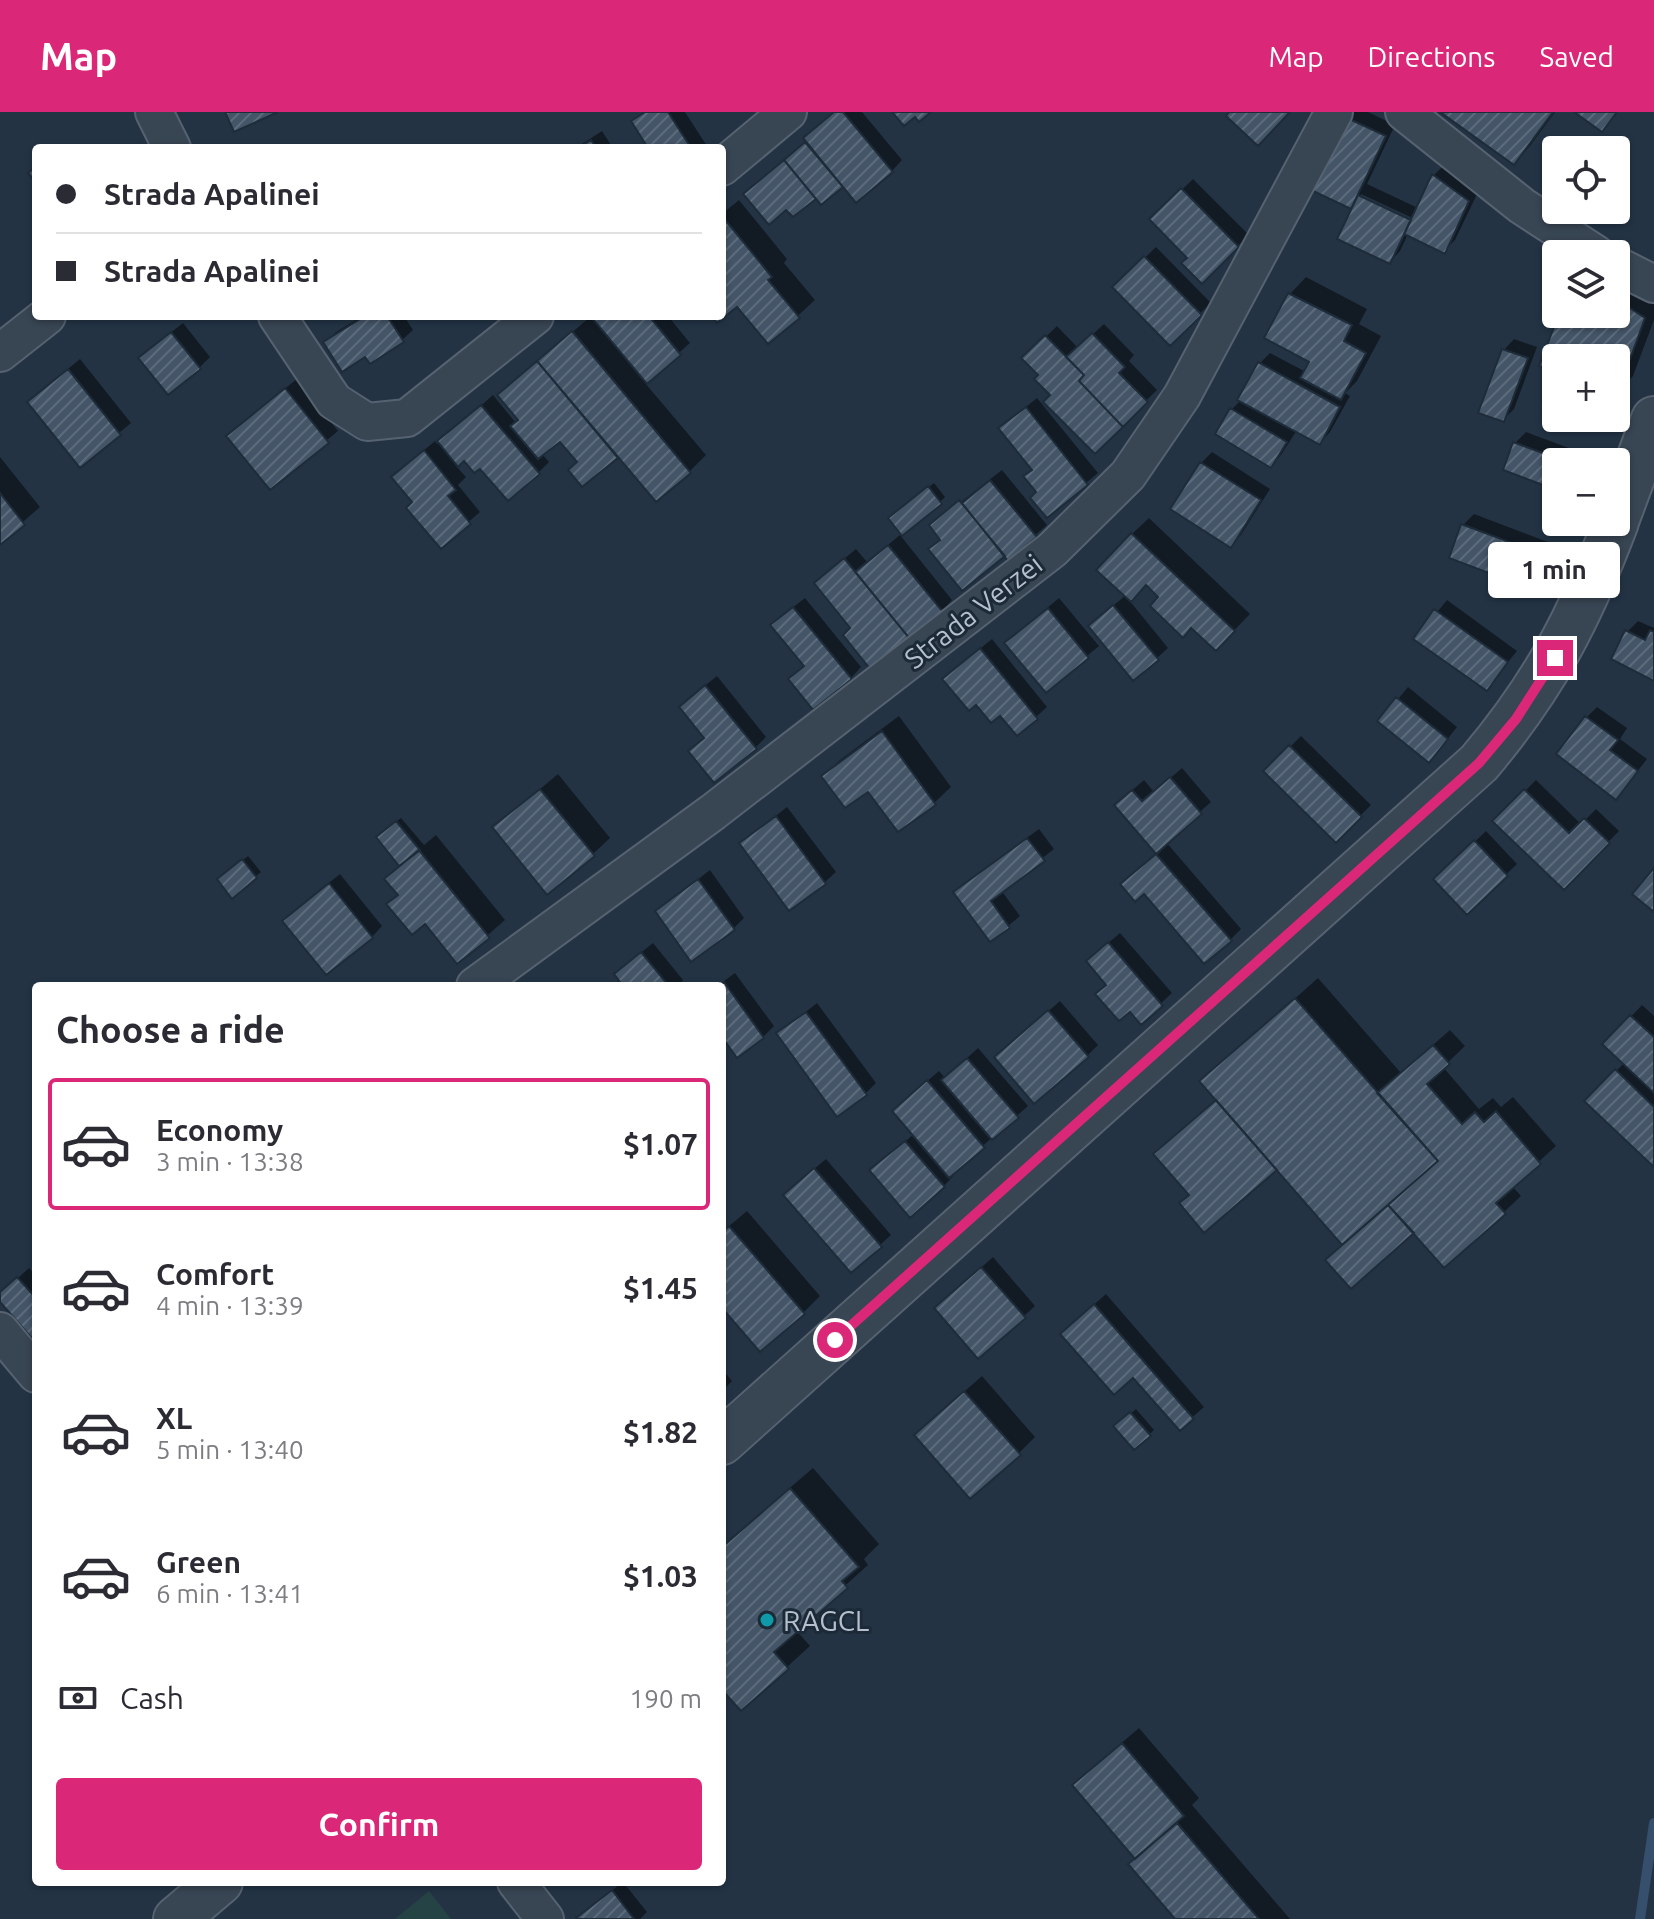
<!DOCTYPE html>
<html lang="en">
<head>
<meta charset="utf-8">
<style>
  :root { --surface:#fff; --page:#f7f7f7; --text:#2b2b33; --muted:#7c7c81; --line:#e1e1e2; --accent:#db2777 }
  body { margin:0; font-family:Ubuntu,sans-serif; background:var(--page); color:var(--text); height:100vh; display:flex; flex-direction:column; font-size:30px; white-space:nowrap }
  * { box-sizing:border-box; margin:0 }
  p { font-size:26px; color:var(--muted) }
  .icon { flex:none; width:44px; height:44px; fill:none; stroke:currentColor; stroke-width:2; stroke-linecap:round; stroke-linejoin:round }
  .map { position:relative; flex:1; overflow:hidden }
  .drawer { position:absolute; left:32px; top:870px; width:694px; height:904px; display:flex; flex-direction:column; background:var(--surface); border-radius:8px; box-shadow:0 2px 6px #0004 }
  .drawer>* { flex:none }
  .guide { position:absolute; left:32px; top:32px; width:694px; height:176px; border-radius:8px; box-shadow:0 2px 6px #0004; display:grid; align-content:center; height:176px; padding:0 24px; background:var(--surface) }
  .buttons { position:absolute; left:1542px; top:24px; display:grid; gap:16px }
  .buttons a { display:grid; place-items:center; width:88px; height:88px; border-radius:8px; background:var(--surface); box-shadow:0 2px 6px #0004; font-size:40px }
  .end { position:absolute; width:36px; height:36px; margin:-18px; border:10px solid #db2777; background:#fff; box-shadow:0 0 0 4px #fff }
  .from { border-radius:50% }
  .bubble { position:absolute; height:56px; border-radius:8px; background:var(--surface); box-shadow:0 2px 6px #0004; font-size:26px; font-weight:700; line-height:56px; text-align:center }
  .guide b { display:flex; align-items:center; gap:28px; height:76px; font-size:30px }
  .guide b+b { border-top:2px solid var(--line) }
  .guide i { width:20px; height:20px; background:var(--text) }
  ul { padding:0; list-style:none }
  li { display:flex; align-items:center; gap:24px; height:132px; margin:0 16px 12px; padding:0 8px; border:4px solid transparent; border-radius:8px }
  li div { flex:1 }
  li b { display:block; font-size:30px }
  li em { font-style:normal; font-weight:700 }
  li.current { border-color:var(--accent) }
  li>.icon { width:72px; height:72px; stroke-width:1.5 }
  h2 { padding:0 24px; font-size:36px; line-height:96px }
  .pay { display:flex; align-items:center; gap:20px; height:88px; padding:0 24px; font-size:30px }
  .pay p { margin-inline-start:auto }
  .primary-button { display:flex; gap:16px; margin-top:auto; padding:16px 24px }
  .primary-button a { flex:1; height:92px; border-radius:8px; background:var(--accent); color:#fff; font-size:32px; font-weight:700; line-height:92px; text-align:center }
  header { display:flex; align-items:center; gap:48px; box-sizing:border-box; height:112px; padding:0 40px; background:var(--accent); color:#fff }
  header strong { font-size:38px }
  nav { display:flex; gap:44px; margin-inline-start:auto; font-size:28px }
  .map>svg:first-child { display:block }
</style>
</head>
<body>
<header>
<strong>Map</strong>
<nav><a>Map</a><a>Directions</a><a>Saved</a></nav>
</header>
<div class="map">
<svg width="1654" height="1807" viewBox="0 0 1654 1807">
  <defs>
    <pattern id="building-hatch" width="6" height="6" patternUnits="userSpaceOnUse" patternTransform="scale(2)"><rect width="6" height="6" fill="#445568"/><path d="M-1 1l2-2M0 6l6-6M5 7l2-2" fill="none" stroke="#5d6c7c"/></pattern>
  </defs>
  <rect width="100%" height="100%" fill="#233344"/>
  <path fill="#254345" d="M 429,1779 L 451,1807 L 395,1807 Z"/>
  <path fill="#0007" fill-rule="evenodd" d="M 643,0 L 685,0 L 707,34 L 704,36 L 650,36 L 633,9 Z
    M 835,0 L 862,0 L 902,48 L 892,59 L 843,72 L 821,90 L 816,84 L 793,103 L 757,72 L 807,29 Z
    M 1352,0 L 1368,0 L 1395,13 L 1367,72 L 1418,96 L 1433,64 L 1444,53 L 1479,78 L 1455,128 L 1444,139 L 1408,122 L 1400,139 L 1390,150 L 1354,96 L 1313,77 L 1347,6 ZM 1361,82 L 1421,110 L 1419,114 L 1361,87 Z
    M 1444,0 L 1555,0 L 1530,34 L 1514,51 Z
    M 602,19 L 613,36 L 578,36 L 582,32 Z
    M 1193,67 L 1249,123 L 1202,169 L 1189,146 L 1152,107 Z
    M 739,88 L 787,147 L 784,151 L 815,188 L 769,230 L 737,192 L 718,208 L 714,204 L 722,204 L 722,102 Z
    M 1156,135 L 1211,191 L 1170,231 L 1115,175 Z
    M 1616,160 L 1654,185 L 1654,208 L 1633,264 L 1627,270 L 1616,299 L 1616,246 L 1556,246 L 1556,258 L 1542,253 L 1561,202 L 1616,202 Z
    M 1306,165 L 1367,197 L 1359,212 L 1381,224 L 1357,269 L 1345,281 L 1350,284 L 1330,320 L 1320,331 L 1297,318 L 1281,343 L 1271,354 L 1232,297 L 1241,288 L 1259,252 L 1270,241 L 1306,260 L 1312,249 L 1267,226 L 1290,182 Z
    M 362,204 L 404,204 L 413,218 L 402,228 L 366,242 L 326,231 L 336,220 Z
    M 597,204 L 668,204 L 690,231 L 645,271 L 706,343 L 689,360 L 619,343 L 583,373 L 579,350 L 560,327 L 542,342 L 549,350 L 538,361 L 480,354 L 465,346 L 456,354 L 466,365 L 458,373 L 480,400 L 441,434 L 415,390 L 404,355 L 435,329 L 437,332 L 493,283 L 516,311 L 520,307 L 499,283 L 590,205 L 593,208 Z
    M 183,211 L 210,245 L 200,255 L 151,236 Z
    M 1104,212 L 1134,243 L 1129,249 L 1157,278 L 1095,339 L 1040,263 L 1024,246 L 1057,214 L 1078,236 Z
    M 1514,227 L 1537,235 L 1514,297 L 1503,308 L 1504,238 Z
    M 80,247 L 131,311 L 80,353 L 40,280 Z
    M 297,267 L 338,319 L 270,375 L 239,313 Z
    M 1037,286 L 1098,361 L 1047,403 L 1038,380 L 1034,357 L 1012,306 Z
    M 1526,320 L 1601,348 L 1600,350 L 1556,350 L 1556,376 L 1515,331 Z
    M 1212,340 L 1270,377 L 1241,423 L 1231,433 L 1201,351 Z
    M 0,345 L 40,395 L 0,430 Z
    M 1002,358 L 1047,413 L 1009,446 L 1006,442 L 930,437 L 942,426 L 931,413 Z
    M 934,371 L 945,385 L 940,390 L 895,402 Z
    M 1474,402 L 1564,436 L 1552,468 L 1541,479 L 1463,413 Z
    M 1149,406 L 1250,502 L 1216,537 L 1146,471 L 1129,488 L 1168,536 L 1157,546 L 1101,504 L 1126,483 L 1132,422 Z
    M 900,423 L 952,488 L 942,499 L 853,516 L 827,461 L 856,437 L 867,450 Z
    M 805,486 L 861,555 L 851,566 L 790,567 L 805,553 L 783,503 Z
    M 1059,486 L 1099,534 L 1046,578 L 1018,520 Z
    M 1447,488 L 1517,539 L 1486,577 L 1416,526 Z
    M 1638,509 L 1654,516 L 1654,567 L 1627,520 Z
    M 992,527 L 1047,595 L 1018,621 L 955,557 Z
    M 717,564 L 766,625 L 755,636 L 706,625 L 692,584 Z
    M 1408,575 L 1457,615 L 1439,638 L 1380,609 Z
    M 1597,595 L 1627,616 L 1620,627 L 1647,647 L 1626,674 L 1587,605 Z
    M 899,604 L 951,675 L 934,691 L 823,664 L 840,648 Z
    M 1301,624 L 1371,693 L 1336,728 L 1266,659 Z
    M 1182,656 L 1211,690 L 1166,730 L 1241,817 L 1230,828 L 1154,746 L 1164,736 L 1128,682 L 1144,668 L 1154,680 Z
    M 558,662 L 610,726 L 593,742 L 495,715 Z
    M 1536,668 L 1581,712 L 1596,697 L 1619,719 L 1564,775 L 1495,709 Z
    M 787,695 L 836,760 L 825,770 L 742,731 Z
    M 401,706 L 424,733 L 436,723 L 505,808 L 458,849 L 425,810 L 389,792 L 399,782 L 386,767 L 401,752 L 383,720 Z
    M 1039,717 L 1054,737 L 1001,778 L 1020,804 L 991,828 L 956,780 L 966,770 Z
    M 1486,719 L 1517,752 L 1467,800 L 1436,767 Z
    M 248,744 L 261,760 L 232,784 L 224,763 Z
    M 710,758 L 744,806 L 734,816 L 657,799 Z
    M 340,762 L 382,814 L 372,825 L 295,798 Z
    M 1120,821 L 1172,881 L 1141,910 L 1108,872 L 1100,838 Z
    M 653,831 L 683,868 L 678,874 L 626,874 L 627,852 Z
    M 735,861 L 774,914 L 763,925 L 722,922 L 722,874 L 717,874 Z
    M 1318,866 L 1401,961 L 1450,918 L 1465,934 L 1443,955 L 1479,997 L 1493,986 L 1501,995 L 1513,985 L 1556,1034 L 1512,1074 L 1521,1084 L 1504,1100 L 1344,1132 L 1277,1055 L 1191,1082 L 1172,1026 L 1218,986 L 1202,969 Z
    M 1060,889 L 1098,933 L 1087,944 L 1007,935 Z
    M 817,891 L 876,971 L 866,981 L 779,921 Z
    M 1642,893 L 1654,904 L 1654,1053 L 1587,989 L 1624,951 L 1605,932 Z
    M 978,936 L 1028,994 L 952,1061 L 954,1063 L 944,1074 L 883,1048 L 914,1022 L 905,988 L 939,959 L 945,966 Z
    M 826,1047 L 891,1123 L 880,1133 L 796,1072 Z
    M 747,1099 L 820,1184 L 804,1200 L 722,1192 L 722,1120 Z
    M 993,1145 L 1035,1194 L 1024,1204 L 947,1186 Z
    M 29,1156 L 36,1164 L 36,1228 L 0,1186 L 0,1182 Z
    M 1106,1182 L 1204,1295 L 1180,1316 L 1134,1263 L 1073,1211 Z
    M 722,1257 L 732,1269 L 722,1279 Z
    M 982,1264 L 1035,1325 L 1019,1341 L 933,1307 Z
    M 1136,1297 L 1154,1318 L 1135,1336 L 1116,1314 Z
    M 813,1356 L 879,1432 L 864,1447 L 868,1453 L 796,1518 L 810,1534 L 741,1597 L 722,1575 L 722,1434 Z
    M 1139,1616 L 1199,1686 L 1192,1693 L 1290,1807 L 1178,1807 L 1137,1746 L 1091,1657 Z
    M 623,1770 L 647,1800 L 640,1807 L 580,1807 L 590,1795 Z"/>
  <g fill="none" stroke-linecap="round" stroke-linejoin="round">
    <path stroke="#354f6c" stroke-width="10" d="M 1640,1807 L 1654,1711"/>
  </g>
  <path fill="url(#building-hatch)" stroke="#1e2c3a" stroke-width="2" d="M 225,0 L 278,0 L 234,20 Z
    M 645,0 L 668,0 L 691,36 L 648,36 L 631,9 Z
    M 834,0 L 843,0 L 893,60 L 856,91 L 803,26 Z
    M 892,0 L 931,0 L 919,10 L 915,5 L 904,14 Z
    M 1229,0 L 1290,0 L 1258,34 L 1226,4 Z
    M 1440,0 L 1553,0 L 1514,53 Z
    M 1574,0 L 1617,0 L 1602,20 Z
    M 1345,5 L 1386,24 L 1351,97 L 1311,78 Z
    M 591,28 L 596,36 L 579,36 Z
    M 805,30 L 843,75 L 821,93 L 784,48 Z
    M 784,48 L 816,87 L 793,105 L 786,98 L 769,113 L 743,82 Z
    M 36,54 L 36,70 L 28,61 Z
    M 1432,62 L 1469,89 L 1445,142 L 1404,122 Z
    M 1181,76 L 1239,135 L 1202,172 L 1181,151 L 1187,146 L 1149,107 Z
    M 1358,83 L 1411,108 L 1390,152 L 1337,127 Z
    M 722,104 L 772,165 L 768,168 L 800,206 L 768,232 L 737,195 L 717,211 L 711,204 L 722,204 Z
    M 1144,144 L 1202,203 L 1170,234 L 1112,175 Z
    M 1288,181 L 1352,213 L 1344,229 L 1366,241 L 1341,288 L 1300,266 L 1309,250 L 1264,226 Z
    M 1616,187 L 1645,206 L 1617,283 L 1616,246 L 1556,246 L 1556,260 L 1539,254 L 1559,202 L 1616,202 Z
    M 365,204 L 387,204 L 404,230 L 370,252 L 365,245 L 342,260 L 323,230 Z
    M 595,204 L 649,204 L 681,243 L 647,272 L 592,206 Z
    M 572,219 L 691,361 L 656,390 L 537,249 Z
    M 171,220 L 201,257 L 168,283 L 138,246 Z
    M 1092,221 L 1125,255 L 1119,261 L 1148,290 L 1123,315 L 1079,269 L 1084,263 L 1066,245 Z
    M 1045,223 L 1084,263 L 1079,269 L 1123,315 L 1095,342 L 1043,290 L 1050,283 L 1034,267 L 1038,263 L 1021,246 Z
    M 1502,237 L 1528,246 L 1504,310 L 1478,301 Z
    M 537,249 L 618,346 L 582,375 L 568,358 L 577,350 L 560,330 L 538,347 L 510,314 L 518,308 L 497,283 Z
    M 1258,250 L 1340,295 L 1320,333 L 1237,288 Z
    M 68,257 L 121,323 L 80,356 L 27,290 Z
    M 1553,259 L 1556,260 L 1556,294 L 1542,289 Z
    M 285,276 L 329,331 L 270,378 L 226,324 Z
    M 481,293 L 540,362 L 508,389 L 480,357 L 474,361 L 464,349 L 458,355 L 437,329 Z
    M 1026,295 L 1088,373 L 1047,406 L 1030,386 L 1036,380 L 1023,364 L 1032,358 L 998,316 Z
    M 1230,296 L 1287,330 L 1271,356 L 1215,322 Z
    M 1587,306 L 1608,306 L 1605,313 Z
    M 1513,330 L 1567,350 L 1556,350 L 1556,378 L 1503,358 Z
    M 424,338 L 456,378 L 448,384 L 471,412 L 441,437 L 406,396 L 412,390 L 391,365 Z
    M 1200,350 L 1261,388 L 1231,436 L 1170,397 Z
    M 990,368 L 1037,425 L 1008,449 L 962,391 Z
    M 928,374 L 942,392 L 902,424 L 888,406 Z
    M 0,381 L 25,413 L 0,433 Z
    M 959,388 L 1005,444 L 962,479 L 928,437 L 940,428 L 929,413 Z
    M 1461,412 L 1555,447 L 1542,481 L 1449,446 Z
    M 1131,421 L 1235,519 L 1216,539 L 1191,516 L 1183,526 L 1150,494 L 1158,485 L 1146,473 L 1131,490 L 1096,458 Z
    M 888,433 L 943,500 L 910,527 L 855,460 Z
    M 844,446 L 910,527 L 871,558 L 843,523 L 850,516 L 814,471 Z
    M 1113,493 L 1159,548 L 1133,569 L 1088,514 Z
    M 793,495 L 852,567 L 813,598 L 788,567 L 804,554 L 770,513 Z
    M 1048,496 L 1089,546 L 1046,581 L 1004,531 Z
    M 1434,497 L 1508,550 L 1487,579 L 1413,527 Z
    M 1625,518 L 1645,528 L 1650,518 L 1654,520 L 1654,569 L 1611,547 Z
    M 980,536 L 1038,607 L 1017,624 L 1000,604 L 991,611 L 976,593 L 969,599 L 942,567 Z
    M 705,573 L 757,637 L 714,671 L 688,639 L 704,626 L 679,595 Z
    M 1396,585 L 1448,627 L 1429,651 L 1377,609 Z
    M 1585,604 L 1618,628 L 1610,638 L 1638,659 L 1616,688 L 1556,642 Z
    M 882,619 L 936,693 L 898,720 L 868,680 L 845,696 L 821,664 Z
    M 1289,633 L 1362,705 L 1336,731 L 1263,659 Z
    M 1170,665 L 1202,702 L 1156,742 L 1114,693 L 1132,678 L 1142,689 Z
    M 540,677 L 595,744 L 547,783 L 492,715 Z
    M 1524,677 L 1569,721 L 1584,706 L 1610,731 L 1564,778 L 1492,709 Z
    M 776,704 L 826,772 L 789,799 L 739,731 Z
    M 396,709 L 420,738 L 399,754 L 376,725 Z
    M 1027,726 L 1045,749 L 991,789 L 1010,816 L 990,830 L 953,780 Z
    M 1474,728 L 1508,764 L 1467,803 L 1433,767 Z
    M 419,738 L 490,826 L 457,852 L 425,812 L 412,823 L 386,792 L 398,783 L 384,767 Z
    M 1156,742 L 1232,829 L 1204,852 L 1144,782 L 1135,790 L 1120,772 Z
    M 242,747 L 257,766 L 232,787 L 217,767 Z
    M 1654,756 L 1654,800 L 1632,782 Z
    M 698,767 L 735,818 L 691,850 L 655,799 Z
    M 329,771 L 373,826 L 326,863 L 282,809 Z
    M 1108,830 L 1163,894 L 1141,913 L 1130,900 L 1119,909 L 1095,882 L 1106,873 L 1086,849 Z
    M 641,840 L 669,874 L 623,874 L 614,862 Z
    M 724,870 L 764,926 L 737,946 L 722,925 L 722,874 L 718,874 Z
    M 1295,886 L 1438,1049 L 1342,1133 L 1199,969 Z
    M 1048,898 L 1089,945 L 1034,992 L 994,945 Z
    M 806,900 L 867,983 L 837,1005 L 776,921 Z
    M 1630,903 L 1654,925 L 1654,981 L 1602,932 Z
    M 1433,933 L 1450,952 L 1427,972 L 1462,1012 L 1475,1000 L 1484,1010 L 1496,999 L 1541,1052 L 1496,1091 L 1506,1102 L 1444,1156 L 1388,1093 L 1438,1049 L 1377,981 Z
    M 967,946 L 1019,1006 L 992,1028 L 941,968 Z
    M 1615,957 L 1654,995 L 1654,1055 L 1584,989 Z
    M 927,968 L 985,1036 L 949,1066 L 892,999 Z
    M 1216,988 L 1277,1058 L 1204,1121 L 1179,1091 L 1189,1083 L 1153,1042 Z
    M 905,1029 L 945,1075 L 910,1106 L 869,1058 Z
    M 814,1056 L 882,1135 L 851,1161 L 783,1083 Z
    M 1388,1093 L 1414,1121 L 1351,1177 L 1325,1148 Z
    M 729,1114 L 805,1202 L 760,1240 L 722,1196 L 722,1120 Z
    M 981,1155 L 1026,1206 L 978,1247 L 934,1196 Z
    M 17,1165 L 36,1186 L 36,1231 L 0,1190 L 0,1180 Z
    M 1094,1192 L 1194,1307 L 1180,1319 L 1133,1266 L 1114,1283 L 1060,1222 Z
    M 964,1279 L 1021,1343 L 970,1387 L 914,1323 Z
    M 1130,1300 L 1151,1324 L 1134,1338 L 1113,1314 Z
    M 790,1376 L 859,1455 L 842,1469 L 848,1476 L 774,1540 L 789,1557 L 741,1599 L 722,1578 L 722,1435 Z
    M 1122,1631 L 1184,1704 L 1135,1747 L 1072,1673 Z
    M 1177,1711 L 1259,1807 L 1175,1807 L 1128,1752 Z
    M 612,1778 L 634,1807 L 577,1807 L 576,1806 Z"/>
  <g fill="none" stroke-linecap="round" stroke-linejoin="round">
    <defs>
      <path id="minor" d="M 154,0 L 172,36
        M 1404,0 L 1522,94 L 1596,142
        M 722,55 L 788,0
        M 1616,153 L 1654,172
        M 277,204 L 334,289 L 367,310 L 407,306 L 535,204
        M 0,241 L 47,204
        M 475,874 L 713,700 L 1052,438 L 1128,363 L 1182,284 L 1334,0
        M 0,1219 L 36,1262
        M 516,1770 L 545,1807"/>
      <path id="tertiary" d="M 1616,409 L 1654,307
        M 722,1330 L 1479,651 C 1545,573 1580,505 1616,410
        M 176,1807 L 220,1770"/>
    </defs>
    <use href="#minor" stroke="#566270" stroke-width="40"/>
    <use href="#tertiary" stroke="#566270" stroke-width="48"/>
    <use href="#minor" stroke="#384553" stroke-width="36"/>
    <use href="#tertiary" stroke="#384553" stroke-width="44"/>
  </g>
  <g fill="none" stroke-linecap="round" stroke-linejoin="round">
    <path stroke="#db2777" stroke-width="10" d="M 835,1228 L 1479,651 L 1516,607 L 1555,546"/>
  </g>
  <circle fill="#0f9aa8" stroke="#1c2a38" stroke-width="3" cx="767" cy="1508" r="8"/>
  <g text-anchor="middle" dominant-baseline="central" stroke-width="6" stroke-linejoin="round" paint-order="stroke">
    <g font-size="28" fill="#b5bfcd" stroke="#1c2a38">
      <text transform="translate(973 499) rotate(-38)">Strada Verzei</text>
    </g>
    <g font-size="28" fill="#b5bfcd" stroke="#1c2a38" text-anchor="start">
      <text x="783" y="1508">RAGCL</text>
    </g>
  </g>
</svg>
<div class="buttons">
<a><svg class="icon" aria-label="locate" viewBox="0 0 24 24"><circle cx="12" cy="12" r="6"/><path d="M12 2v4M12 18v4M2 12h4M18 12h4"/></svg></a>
<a><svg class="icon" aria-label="layers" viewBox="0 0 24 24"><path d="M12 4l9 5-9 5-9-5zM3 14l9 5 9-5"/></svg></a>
<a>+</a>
<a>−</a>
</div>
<i class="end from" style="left:835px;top:1228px"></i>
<i class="end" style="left:1555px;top:546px"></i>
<div class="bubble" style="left:1488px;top:430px;width:132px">1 min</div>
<div class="guide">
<b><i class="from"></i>Strada Apalinei</b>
<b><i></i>Strada Apalinei</b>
</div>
<section class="drawer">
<h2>Choose a ride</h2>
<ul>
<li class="current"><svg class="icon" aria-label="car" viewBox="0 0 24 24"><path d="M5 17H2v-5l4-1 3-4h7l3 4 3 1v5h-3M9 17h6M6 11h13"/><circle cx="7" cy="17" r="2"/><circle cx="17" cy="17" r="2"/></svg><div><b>Economy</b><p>3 min · 13:38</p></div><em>$1.07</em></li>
<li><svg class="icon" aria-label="car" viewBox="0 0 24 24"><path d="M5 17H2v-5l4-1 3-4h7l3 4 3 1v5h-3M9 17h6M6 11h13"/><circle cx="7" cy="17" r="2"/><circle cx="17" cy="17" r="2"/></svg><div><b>Comfort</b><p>4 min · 13:39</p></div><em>$1.45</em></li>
<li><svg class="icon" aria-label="car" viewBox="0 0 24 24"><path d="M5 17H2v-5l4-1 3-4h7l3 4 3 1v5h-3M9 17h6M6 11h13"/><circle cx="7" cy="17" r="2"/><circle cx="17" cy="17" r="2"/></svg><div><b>XL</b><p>5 min · 13:40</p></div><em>$1.82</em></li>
<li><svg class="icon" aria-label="car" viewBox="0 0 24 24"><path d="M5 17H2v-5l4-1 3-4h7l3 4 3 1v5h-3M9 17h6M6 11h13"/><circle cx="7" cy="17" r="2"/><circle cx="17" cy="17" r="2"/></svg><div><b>Green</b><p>6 min · 13:41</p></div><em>$1.03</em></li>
</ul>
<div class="pay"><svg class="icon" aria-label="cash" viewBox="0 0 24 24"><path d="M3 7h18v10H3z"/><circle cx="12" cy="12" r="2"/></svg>Cash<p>190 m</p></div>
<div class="primary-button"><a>Confirm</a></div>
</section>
</div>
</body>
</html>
